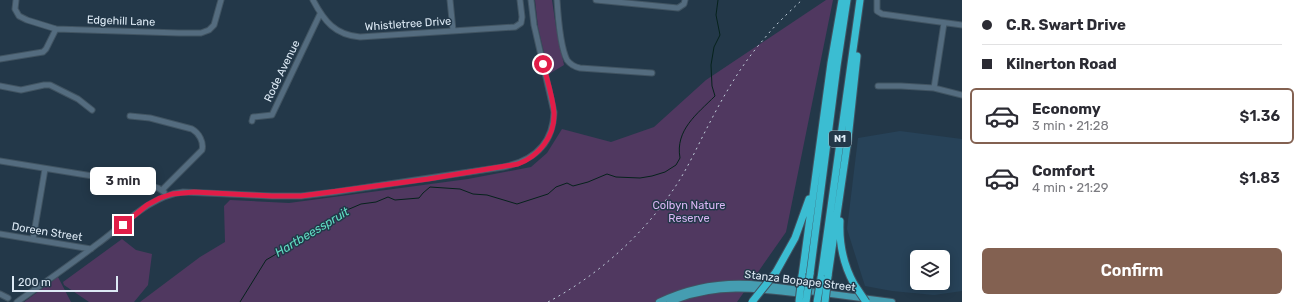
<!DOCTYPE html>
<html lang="en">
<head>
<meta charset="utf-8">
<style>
  :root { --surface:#fff; --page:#f7f7f7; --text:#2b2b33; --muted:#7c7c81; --line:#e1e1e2; --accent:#836151 }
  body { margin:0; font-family:Rubik,sans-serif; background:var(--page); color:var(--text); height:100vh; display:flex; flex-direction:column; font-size:15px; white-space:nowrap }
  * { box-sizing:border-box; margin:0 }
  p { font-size:13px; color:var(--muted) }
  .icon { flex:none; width:22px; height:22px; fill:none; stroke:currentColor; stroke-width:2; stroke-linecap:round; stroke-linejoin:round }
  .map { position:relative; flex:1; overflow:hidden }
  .sheet { display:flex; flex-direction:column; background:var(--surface); width:340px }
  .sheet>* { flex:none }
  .top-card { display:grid; align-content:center; height:88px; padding:0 20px; background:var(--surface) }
  .buttons { position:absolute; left:910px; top:250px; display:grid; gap:8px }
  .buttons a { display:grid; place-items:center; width:40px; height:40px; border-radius:6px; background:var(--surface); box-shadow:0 2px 10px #0003; font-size:20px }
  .scale { position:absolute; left:12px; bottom:10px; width:106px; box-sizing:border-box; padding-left:4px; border:2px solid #ddeaf5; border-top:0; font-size:11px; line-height:14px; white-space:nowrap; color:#ddeaf5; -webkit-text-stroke:3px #233849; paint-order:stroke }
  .end { position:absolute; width:18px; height:18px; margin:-9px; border:5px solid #e11d48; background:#fff; box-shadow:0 0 0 2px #fff }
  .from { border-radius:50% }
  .bubble { position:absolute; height:28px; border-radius:6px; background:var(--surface); box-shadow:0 2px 10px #0003; font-size:13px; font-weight:600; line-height:28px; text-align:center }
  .top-card b { display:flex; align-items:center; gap:14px; height:38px; font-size:15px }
  .top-card b+b { border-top:1px solid var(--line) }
  .top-card i { width:10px; height:10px; background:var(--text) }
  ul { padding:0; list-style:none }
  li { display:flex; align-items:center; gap:12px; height:56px; margin:0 8px 6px; padding:0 12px; border:2px solid transparent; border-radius:6px }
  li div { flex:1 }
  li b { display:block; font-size:15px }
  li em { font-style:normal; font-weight:600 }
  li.current { border-color:var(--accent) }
  li>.icon { width:36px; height:36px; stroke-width:1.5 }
  .cta { display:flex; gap:8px; margin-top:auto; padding:8px 20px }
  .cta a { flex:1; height:46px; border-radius:6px; background:var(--accent); color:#fff; font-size:16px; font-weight:600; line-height:46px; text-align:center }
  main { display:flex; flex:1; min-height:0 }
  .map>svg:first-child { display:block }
</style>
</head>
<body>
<main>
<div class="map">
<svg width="962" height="302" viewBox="0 0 962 302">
  <rect width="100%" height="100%" fill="#233849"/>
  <path fill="#274258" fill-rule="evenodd" d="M 900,131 L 962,139 L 962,291 L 934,295 L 892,291 L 865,286 L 847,229 L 858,138 ZM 917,257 L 943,257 L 943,283 L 917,283 Z"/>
  <path fill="#503860" d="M 535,0 L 552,0 L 556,27 L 564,65 L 549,74 L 538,27 Z
    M 826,0 L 833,0 L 786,232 L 737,302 L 140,302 L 200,257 L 225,242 L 224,206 L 230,200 L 289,203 L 468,179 L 531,167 L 547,153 L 562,129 L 611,142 L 654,127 L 706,80 Z
    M 122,239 L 136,250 L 152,254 L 148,285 L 134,302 L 89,302 L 64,285 L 63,282 Z
    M 58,277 L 71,302 L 24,302 Z"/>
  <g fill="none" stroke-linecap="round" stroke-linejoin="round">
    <path stroke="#06221c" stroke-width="1" d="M 240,302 L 266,260 L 278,253 L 285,246 L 288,248 L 340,213 L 361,204 L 376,202 L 388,197 L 395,200 L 419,198 L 423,193 L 430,187 L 460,189 L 473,194 L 487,195 L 517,204 L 548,194 L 556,187 L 567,183 L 573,186 L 588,182 L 607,174 L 616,177 L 640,178 L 652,176 L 665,172 L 676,165 L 680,158 C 675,130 697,114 715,96 L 712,86 L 711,65 L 714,47 L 720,35 L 716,15 L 718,0"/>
    <defs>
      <path id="minor" d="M 16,0 L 15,9 L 19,16 L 27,20 L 56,29 L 179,33 L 201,33 L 209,30 L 214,25 L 221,0
        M 313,0 C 324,21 335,35 360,37 L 515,27 L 521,23 L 522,17 L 520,0
        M 450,0 L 453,30
        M 557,0 C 558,16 560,46 567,60 C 570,64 575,67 580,68 L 652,73
        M 596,0 L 678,8 L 684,4 L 685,0
        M 877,0 L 877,11 L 882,14 L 962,25
        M 0,59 L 43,52 L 46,49 L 56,29
        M 0,86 L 21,90 L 44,85 L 50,85 L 78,99 L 92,110
        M 878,86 L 901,86 L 934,88 L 962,95
        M 934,88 L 944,23
        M 130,116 L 150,118 L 192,129 C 199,133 204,142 202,150 L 162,190
        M 252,121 L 253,117 L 272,115 L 320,14
        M 0,161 L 148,185 L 158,188 L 164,192
        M 0,234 L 91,249
        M 33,239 L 45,169
        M 0,294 L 8,298
        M 17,302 C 44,283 70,265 96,245 C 123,226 149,196 183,192 L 272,196 L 301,196 L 335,192 L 503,167 C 533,161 553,145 554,112 L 534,25 L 531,0"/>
      <path id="major" d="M 659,302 C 692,286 726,281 762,285 L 892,302
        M 670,302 C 715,283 756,288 804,294"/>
      <path id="highway" d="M 840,221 C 839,243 843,264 854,284
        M 776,272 L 795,238 L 809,199
        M 810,274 L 837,66 L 847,0
        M 802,276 L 831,63 L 842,0
        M 828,276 L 848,139 L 857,56
        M 821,278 L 860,0"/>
    </defs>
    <use href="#minor" stroke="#415462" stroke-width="7"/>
    <use href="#major" stroke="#415462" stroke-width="8"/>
    <use href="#highway" stroke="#415462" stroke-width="9"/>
    <use href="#minor" stroke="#546c7f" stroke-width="5"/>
    <use href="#major" stroke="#459db1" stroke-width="6"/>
    <use href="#highway" stroke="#3bbdd2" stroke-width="7"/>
    <path stroke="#c1cfdb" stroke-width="1" stroke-dasharray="2 4" stroke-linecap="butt" d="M 548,302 C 597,276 642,236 673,190 C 687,170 697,147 708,126 C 724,95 741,65 764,39 C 775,25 789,12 802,0"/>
    <defs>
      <path id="highway-bridge" d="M 854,284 L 866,302
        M 752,302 L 776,272
        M 799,302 L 802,276
        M 806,302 L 810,274
        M 817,302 L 821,278
        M 825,302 L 828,276"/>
    </defs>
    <use href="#highway-bridge" stroke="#415462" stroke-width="9" stroke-linecap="butt"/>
    <use href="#highway-bridge" stroke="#3bbdd2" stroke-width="7"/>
  </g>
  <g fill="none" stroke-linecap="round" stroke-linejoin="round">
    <path stroke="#e11d48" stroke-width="5" d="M 123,225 L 147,205 L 160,198 L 172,194 L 194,192 L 272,196 L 301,196 L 428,179 L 518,164 C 539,156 555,136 554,113 C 553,97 547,80 543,64"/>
  </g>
  <g text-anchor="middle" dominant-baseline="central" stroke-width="3" stroke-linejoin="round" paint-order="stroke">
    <rect fill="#233849" stroke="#a5b5c1" stroke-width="1" x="829" y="131" width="22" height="16" rx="3"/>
    <g font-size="10" font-weight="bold" fill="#ddeaf5">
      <text x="840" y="139">N1</text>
    </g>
    <g font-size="11" fill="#ddeaf5" stroke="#233849">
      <text transform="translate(121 21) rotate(2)">Edgehill Lane</text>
      <text transform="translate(408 24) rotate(-4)">Whistletree Drive</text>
      <text transform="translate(282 71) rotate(-64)">Rode Avenue</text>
      <text transform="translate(47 232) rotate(9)">Doreen Street</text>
      <text transform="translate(800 281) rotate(7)">Stanza Bopape Street</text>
    </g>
    <g font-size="11" fill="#dbb6f5" stroke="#233849">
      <text x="689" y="205">Colbyn Nature<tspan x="689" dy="13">Reserve</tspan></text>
    </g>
    <g font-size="12" font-style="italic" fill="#60ddc3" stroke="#233849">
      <text transform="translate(312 232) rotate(-31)">Hartbeesspruit</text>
    </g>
  </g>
</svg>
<div class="buttons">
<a><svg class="icon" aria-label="layers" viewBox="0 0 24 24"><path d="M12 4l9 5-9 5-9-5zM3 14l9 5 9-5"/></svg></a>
</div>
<div class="scale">200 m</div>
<i class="end from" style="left:543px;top:64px"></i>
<i class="end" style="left:123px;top:225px"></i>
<div class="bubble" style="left:90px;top:167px;width:66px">3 min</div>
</div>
<section class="sheet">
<div class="top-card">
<b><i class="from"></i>C.R. Swart Drive</b>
<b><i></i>Kilnerton Road</b>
</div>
<ul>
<li class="current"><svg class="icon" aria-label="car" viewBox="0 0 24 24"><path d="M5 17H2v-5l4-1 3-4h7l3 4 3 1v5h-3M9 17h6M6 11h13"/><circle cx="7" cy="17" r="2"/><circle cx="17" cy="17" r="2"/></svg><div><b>Economy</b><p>3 min · 21:28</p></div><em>$1.36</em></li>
<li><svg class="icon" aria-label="car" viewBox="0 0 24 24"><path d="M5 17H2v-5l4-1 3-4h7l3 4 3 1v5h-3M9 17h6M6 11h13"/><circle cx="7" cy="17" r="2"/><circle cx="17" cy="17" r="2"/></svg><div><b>Comfort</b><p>4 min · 21:29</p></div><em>$1.83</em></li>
</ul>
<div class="cta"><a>Confirm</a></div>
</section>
</main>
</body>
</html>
